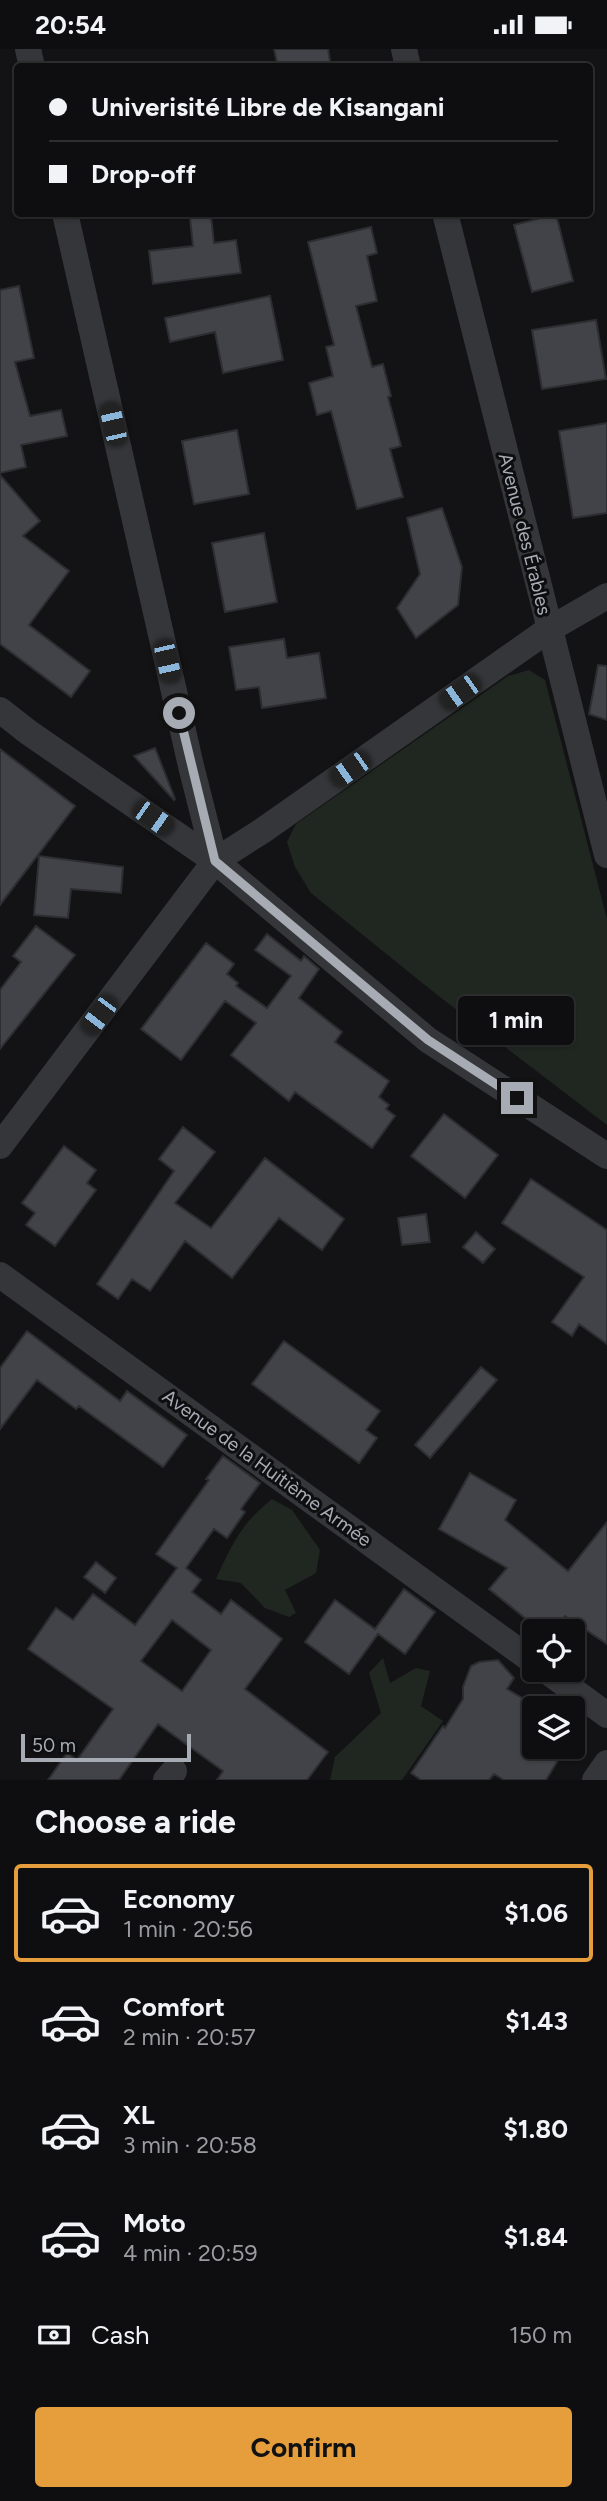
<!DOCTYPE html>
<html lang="en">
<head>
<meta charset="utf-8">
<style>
  :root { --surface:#0e0e10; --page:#171719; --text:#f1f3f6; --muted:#9b9c9f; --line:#2e2e30; --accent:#e59e3b }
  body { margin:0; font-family:Figtree,sans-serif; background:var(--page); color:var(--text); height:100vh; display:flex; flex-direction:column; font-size:26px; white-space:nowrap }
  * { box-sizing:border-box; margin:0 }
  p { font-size:23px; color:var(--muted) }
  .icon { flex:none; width:38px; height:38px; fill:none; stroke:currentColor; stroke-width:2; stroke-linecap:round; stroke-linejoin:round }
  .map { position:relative; height:1731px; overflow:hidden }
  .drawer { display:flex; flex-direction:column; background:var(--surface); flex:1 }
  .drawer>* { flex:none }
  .guide { position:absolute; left:14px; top:14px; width:579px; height:154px; border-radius:7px; box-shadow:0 2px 5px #0004,0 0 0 2px var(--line); display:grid; align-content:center; height:154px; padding:0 35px; background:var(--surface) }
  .buttons { position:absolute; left:522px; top:1570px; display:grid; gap:14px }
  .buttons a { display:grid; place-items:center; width:63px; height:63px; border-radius:7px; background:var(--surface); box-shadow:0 2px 5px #0004,0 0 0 2px var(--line); font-size:35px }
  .scale { position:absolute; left:21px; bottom:18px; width:170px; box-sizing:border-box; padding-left:7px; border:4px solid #a6abb4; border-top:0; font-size:19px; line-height:24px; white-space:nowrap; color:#a6abb4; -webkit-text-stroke:5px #0e0e10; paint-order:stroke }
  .end { position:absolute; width:32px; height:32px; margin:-16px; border:9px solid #a6abb4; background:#111; box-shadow:0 0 0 4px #111 }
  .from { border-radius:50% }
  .bubble { position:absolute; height:49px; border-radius:7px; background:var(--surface); box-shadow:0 2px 5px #0004,0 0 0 2px var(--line); font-size:23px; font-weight:700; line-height:49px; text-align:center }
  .car { position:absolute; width:21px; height:42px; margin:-21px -10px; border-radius:9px; box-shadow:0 0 5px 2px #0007; background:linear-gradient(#222 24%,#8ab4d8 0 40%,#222 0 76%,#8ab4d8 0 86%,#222 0) }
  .guide b { display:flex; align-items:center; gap:24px; height:66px; font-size:26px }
  .guide b+b { border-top:2px solid var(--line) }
  .guide i { width:18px; height:18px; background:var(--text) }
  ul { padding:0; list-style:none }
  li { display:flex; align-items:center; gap:21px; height:98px; margin:0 14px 10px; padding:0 21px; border:4px solid transparent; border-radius:7px }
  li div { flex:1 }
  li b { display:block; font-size:26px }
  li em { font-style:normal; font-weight:700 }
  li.current { border-color:var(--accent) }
  li>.icon { width:63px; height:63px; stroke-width:1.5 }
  h2 { padding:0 35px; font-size:32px; line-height:84px }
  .pay { display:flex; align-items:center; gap:18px; height:77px; padding:0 35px; font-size:26px }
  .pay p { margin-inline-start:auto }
  .cta { display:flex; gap:14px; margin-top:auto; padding:14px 35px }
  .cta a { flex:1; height:80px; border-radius:7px; background:var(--accent); color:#111; font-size:28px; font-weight:700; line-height:80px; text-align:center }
  .status { display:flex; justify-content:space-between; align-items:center; height:49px; padding:0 35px; background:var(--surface); direction:ltr }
  .status svg { height:19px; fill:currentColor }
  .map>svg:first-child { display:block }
</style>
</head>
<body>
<div class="status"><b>20:54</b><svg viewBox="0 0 49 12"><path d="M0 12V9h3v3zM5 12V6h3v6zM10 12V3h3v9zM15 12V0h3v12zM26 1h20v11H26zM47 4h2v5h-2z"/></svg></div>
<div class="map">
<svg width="607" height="1731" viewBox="0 0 607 1731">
  <rect width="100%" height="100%" fill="#131315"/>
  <path fill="#202720" d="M 529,621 L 545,631 L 607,870 L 607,1076 L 436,945 L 311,844 L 295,818 L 287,793 L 296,775 L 508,627 Z
    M 272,1450 L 292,1461 L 320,1501 L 316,1524 L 285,1541 L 296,1564 L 289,1568 L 265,1559 L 241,1534 L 216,1530 C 233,1494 240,1476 272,1450 Z
    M 383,1609 L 390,1634 L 416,1619 L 430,1622 L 421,1657 L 443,1672 L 402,1731 L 330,1731 L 335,1708 L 381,1664 L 369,1624 Z"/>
  <path fill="#424348" stroke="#2d2e31" stroke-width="2" fill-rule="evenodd" d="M 274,0 L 328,0 L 331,18 L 278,18 Z
    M 556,165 L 573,232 L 532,243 L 514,176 Z
    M 211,167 L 214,194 L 236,191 L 241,224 L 153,235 L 149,202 L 193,197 L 190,169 Z
    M 371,178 L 377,204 L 367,207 L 377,252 L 356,257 L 372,318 L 383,315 L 391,347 L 388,348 L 401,397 L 390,400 L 403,448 L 357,460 L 331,362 L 317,366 L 309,334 L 333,327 L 326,298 L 334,296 L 308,193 Z
    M 19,237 L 34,309 L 15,313 L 30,367 L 61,361 L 67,387 L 21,396 L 26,418 L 0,424 L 0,241 Z
    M 270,247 L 283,311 L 223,324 L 215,283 L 170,293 L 165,269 Z
    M 596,271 L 606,330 L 542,340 L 532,281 Z
    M 607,374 L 607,464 L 573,469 L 559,382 Z
    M 237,381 L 249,445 L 194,455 L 182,392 Z
    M 0,426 L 40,472 L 23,487 L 69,522 L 29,576 L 90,622 L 71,648 L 0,595 Z
    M 442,459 L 462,518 L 458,556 L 416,589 L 397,559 L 420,525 L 407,469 Z
    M 264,484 L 277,553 L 225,563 L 212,494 Z
    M 284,590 L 287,609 L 319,604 L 326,649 L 262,659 L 259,638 L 236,641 L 229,598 Z
    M 598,616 L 607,617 L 607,671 L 589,665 Z
    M 155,699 L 175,750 L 174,751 L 134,707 Z
    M 0,700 L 75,757 L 0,856 Z
    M 39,807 L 123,818 L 121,844 L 71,840 L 68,869 L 34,866 Z
    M 36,877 L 75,906 L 0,1000 L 0,941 L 21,913 L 13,907 Z
    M 267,885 L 301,912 L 304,907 L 319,920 L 299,949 L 342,983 L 335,993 L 389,1032 L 379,1048 L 389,1056 L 386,1060 L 395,1067 L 372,1099 L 295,1043 L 289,1052 L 231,1006 L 256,974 L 225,952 L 181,1011 L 141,980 L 206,894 L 234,915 L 227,925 L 238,934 L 236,937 L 267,959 L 291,927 L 255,901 Z
    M 444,1065 L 498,1106 L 465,1149 L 411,1107 Z
    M 183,1078 L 215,1103 L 175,1154 L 211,1179 L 265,1109 L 344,1170 L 322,1201 L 279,1169 L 232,1229 L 185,1192 L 150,1242 L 132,1230 L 118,1250 L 97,1235 L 174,1122 L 159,1110 Z
    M 64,1097 L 96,1121 L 87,1134 L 96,1141 L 55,1197 L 26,1176 L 35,1164 L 22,1154 Z
    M 531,1130 L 607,1181 L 607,1295 L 579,1275 L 572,1287 L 552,1273 L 584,1228 L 502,1174 Z
    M 426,1165 L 430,1193 L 402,1196 L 398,1169 Z
    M 476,1183 L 495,1200 L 483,1214 L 463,1198 Z
    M 27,1282 L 120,1352 L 127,1342 L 187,1386 L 163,1418 L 79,1357 L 76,1360 L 37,1331 L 0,1380 L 0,1319 Z
    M 284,1292 L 380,1362 L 366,1381 L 377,1389 L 359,1414 L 252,1335 Z
    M 481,1318 L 497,1331 L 430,1409 L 415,1396 Z
    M 223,1407 L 260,1434 L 241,1460 L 245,1463 L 227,1489 L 214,1480 L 186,1519 L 201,1531 L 192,1543 L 221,1565 L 231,1551 L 282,1590 L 245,1640 L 328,1703 L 307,1731 L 217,1731 L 223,1722 L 158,1675 L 119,1731 L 48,1731 L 67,1704 L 77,1711 L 113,1660 L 28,1600 L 56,1559 L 73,1571 L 93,1545 L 135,1576 L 177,1519 L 156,1505 L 209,1431 L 206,1430 ZM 172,1571 L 211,1601 L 182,1642 L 141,1612 Z
    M 470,1424 L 516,1451 L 505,1471 L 568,1522 L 607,1473 L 607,1595 L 565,1567 L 553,1582 L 541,1582 L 489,1540 L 507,1519 L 439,1480 Z
    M 96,1513 L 116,1529 L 105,1544 L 84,1528 Z
    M 404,1540 L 435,1563 L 405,1605 L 378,1585 L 349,1625 L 305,1593 L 335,1551 L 375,1580 Z
    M 498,1611 L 514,1629 L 507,1640 L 534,1656 L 534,1698 L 566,1698 L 546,1731 L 504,1731 L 494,1725 L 489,1731 L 421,1731 L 411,1724 L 443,1677 L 445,1679 L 463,1650 L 463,1638 L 471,1617 L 479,1613 Z"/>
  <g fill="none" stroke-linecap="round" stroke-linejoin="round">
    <path stroke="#353639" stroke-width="26" d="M 28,0 L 32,18
      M 404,0 L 408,18
      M 65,164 L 191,717 L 215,812
      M 445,164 L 607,806
      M 0,661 L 28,683 L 215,812 L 428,991 L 607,1107
      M 0,1097 L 215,812 L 262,782 L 548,581 L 607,547
      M 0,1226 L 534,1613
      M 544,1620 L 607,1666
      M 166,1731 L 174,1722
      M 595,1731 L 607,1714"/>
  </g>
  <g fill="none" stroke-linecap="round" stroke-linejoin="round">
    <path stroke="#a6abb4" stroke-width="9" d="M 179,664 L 215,812 L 428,991 L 517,1049"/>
  </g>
  <g text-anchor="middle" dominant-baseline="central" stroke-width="6" stroke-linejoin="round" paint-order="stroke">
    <g font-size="19" fill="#a6abb4" stroke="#0e0e10">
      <text transform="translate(525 485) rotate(76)">Avenue des Érables</text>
      <text transform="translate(267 1419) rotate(36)">Avenue de la Huitième Armée</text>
    </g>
  </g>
</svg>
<div class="buttons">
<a><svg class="icon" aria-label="locate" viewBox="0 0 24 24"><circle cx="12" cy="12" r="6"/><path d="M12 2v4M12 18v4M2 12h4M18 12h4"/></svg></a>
<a><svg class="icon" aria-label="layers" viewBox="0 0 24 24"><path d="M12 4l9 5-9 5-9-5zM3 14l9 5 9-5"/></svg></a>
</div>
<div class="scale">50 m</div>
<i class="end from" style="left:179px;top:664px"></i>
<i class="end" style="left:517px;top:1049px"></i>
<div class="bubble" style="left:458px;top:947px;width:116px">1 min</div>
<i class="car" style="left:113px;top:375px;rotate:347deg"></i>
<i class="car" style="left:167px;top:612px;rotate:167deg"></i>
<i class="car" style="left:460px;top:643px;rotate:235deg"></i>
<i class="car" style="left:350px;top:720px;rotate:235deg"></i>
<i class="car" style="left:153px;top:769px;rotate:125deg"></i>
<i class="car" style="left:99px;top:966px;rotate:217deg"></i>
<div class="guide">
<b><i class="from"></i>Univerisité Libre de Kisangani</b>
<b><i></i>Drop-off</b>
</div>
</div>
<section class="drawer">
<h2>Choose a ride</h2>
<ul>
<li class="current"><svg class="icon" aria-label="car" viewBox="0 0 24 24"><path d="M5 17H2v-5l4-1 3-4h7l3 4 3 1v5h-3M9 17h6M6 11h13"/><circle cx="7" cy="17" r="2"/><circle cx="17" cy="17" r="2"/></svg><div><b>Economy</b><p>1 min · 20:56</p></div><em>$1.06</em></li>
<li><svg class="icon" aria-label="car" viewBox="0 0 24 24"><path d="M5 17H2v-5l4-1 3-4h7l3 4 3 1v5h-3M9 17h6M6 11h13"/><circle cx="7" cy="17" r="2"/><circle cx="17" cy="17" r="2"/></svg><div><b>Comfort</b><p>2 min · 20:57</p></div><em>$1.43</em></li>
<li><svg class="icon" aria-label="car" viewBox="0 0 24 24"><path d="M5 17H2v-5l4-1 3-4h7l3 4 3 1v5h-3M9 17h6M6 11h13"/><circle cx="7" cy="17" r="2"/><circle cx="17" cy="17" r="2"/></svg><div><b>XL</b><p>3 min · 20:58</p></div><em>$1.80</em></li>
<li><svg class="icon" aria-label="car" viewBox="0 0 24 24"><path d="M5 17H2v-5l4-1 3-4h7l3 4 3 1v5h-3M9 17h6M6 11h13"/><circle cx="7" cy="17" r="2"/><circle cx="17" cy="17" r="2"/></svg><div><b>Moto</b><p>4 min · 20:59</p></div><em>$1.84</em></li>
</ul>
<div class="pay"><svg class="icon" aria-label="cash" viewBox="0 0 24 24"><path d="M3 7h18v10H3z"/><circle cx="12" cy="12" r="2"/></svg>Cash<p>150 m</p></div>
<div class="cta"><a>Confirm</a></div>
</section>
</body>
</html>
